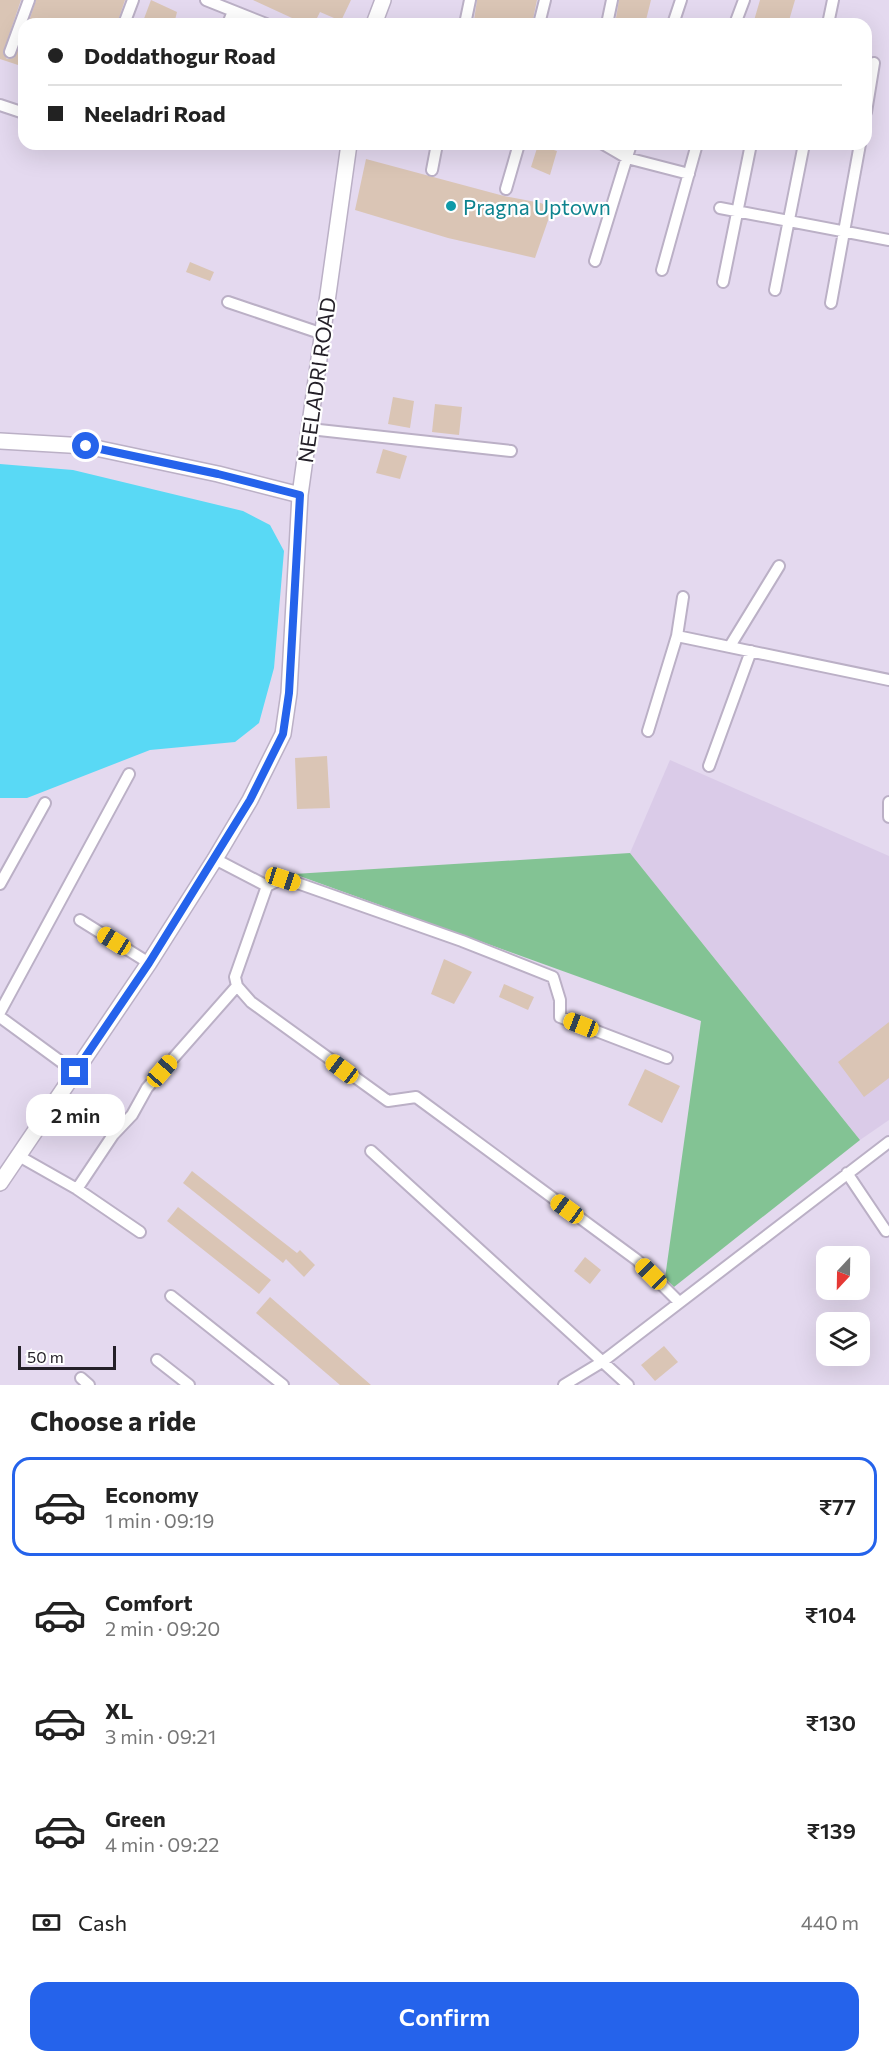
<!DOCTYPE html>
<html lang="en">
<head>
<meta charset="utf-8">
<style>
  :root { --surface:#fff; --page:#f6f6f6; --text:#222; --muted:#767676; --line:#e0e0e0; --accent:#2563eb }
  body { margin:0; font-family:Commissioner,sans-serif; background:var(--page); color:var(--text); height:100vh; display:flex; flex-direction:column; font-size:22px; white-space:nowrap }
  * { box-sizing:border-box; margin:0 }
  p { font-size:20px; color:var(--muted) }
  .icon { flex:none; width:33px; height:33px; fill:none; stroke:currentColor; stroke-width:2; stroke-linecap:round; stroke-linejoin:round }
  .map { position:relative; height:1385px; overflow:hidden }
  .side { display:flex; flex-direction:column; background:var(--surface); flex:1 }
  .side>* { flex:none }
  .top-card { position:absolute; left:18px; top:18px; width:854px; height:132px; border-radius:18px; box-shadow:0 6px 24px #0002; display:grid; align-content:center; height:132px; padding:0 30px; background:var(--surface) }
  .needle { width:39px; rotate:202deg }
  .buttons { position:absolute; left:816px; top:1246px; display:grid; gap:12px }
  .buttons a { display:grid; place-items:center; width:54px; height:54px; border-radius:12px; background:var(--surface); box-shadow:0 6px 24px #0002; font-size:30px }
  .scale { position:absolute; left:18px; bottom:15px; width:98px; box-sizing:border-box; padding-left:6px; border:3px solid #242028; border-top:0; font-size:16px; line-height:21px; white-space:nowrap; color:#242028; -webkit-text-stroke:4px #fff; paint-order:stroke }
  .end { position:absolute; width:27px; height:27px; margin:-14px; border:8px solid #2563eb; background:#fff; box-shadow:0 0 0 3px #fff }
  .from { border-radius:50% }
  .bubble { position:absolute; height:42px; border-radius:18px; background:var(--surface); box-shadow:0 6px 24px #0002; font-size:20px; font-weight:600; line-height:42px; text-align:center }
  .car { position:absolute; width:18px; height:36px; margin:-18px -9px; border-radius:8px; box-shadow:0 0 4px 2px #0007; background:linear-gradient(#f5c518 24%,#345 0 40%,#f5c518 0 76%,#345 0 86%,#f5c518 0) }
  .top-card b { display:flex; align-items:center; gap:21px; height:57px; font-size:22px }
  .top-card b+b { border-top:2px solid var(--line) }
  .top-card i { width:15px; height:15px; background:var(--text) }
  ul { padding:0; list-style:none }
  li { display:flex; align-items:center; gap:18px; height:99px; margin:0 12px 9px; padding:0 18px; border:3px solid transparent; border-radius:18px }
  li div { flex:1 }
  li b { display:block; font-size:22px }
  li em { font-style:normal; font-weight:600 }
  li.active { border-color:var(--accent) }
  li>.icon { width:54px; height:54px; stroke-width:1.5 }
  h2 { padding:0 30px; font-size:27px; line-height:72px }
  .pay { display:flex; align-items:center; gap:15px; height:66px; padding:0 30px; font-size:22px }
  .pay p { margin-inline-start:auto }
  .action { display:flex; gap:12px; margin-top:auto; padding:12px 30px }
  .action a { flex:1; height:69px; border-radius:18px; background:var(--accent); color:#fff; font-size:24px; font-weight:600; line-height:69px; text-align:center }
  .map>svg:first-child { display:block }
</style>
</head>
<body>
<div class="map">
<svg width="889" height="1385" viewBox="0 0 889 1385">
  <rect width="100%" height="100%" fill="#e4d9ef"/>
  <path fill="#dacbe8" d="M 670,760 L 889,856 L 889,1120 L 860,1140 L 630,853 Z"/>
  <path fill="#83c394" d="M 630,853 L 860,1140 L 674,1287 L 665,1278 L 701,1021 L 294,874 Z"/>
  <path fill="#59d9f5" d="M 0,464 L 73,470 L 243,511 L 270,525 L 284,551 L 274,668 L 259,723 L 235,742 L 150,750 L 27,798 L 0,798 Z"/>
  <path fill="#dac5b5" d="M 0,0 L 21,0 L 3,53 L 7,59 L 14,58 L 24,36 L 24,67 L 0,59 Z
    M 36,0 L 125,0 L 117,24 L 28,24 Z
    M 151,0 L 177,12 L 174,24 L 142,24 Z
    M 253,0 L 351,0 L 341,21 L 320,12 L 314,24 L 305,24 Z
    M 477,0 L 537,0 L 532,24 L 490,24 L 474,20 Z
    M 619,0 L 651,0 L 645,24 L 615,24 Z
    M 760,0 L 795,0 L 788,24 L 753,24 Z
    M 538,145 L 557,151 L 550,175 L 531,167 Z
    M 366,159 L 504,196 L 541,203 L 552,209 L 535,258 L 448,238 L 355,210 Z
    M 190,262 L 214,272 L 210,281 L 186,272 Z
    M 393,397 L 414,401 L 410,428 L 388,424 Z
    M 435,404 L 462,407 L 459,435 L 432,432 Z
    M 383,449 L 407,456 L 400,479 L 376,473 Z
    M 327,756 L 330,808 L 297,809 L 295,758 Z
    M 444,959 L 472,972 L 454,1004 L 431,994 Z
    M 504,984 L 534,997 L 528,1010 L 499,997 Z
    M 889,1022 L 889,1078 L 864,1097 L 838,1062 Z
    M 645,1069 L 680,1086 L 662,1123 L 628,1105 Z
    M 192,1171 L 297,1253 L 300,1250 L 315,1265 L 304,1277 L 286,1259 L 283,1263 L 183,1183 Z
    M 178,1207 L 271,1280 L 259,1294 L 167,1221 Z
    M 585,1257 L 601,1270 L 590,1284 L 574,1271 Z
    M 270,1297 L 371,1385 L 340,1385 L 256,1313 Z
    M 664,1346 L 678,1362 L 655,1381 L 641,1365 Z"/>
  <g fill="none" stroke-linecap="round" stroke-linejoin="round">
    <defs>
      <path id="street" d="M 206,0 L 266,24
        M 124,24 L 133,0
        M 228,24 L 233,11
        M 465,24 L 470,0
        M 539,24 L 545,0
        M 607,24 L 612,0
        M 673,24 L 681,0
        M 735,24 L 744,0
        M 828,24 L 833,0
        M 10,52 L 29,0
        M 0,105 L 24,113
        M 866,112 L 874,63
        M 603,144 L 627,158 L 689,174
        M 432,170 L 437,144
        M 506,189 L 519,144
        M 720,208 L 889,240
        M 595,261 L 631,144
        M 662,270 L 697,144
        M 723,282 L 751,144
        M 775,290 L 804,144
        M 228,302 L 323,334
        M 831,303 L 860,144
        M 310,429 L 511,451
        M 677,636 L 889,680
        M 730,646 L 779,566
        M 648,731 L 677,636 L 683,597
        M 709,766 L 751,651
        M 889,802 L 889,817
        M 215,859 L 267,886
        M 0,884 L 45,803
        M 80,920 L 149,963
        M 0,1012 L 129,774
        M 0,1017 L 75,1072
        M 667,1058 L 560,1017 L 560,1000 L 553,977 L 462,941 L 283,878 L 267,886 L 235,977 L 237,986 L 251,1002 L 388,1101 L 416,1097 L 637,1260 L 679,1302
        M 371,1151 L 628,1385
        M 17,1155 L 77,1189 L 113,1135 L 132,1115 L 147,1088 L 237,986
        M 847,1173 L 886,1231
        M 77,1189 L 140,1232
        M 171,1296 L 283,1385
        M 157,1360 L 189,1385
        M 81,1378 L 89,1385
        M 564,1385 L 602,1362 L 889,1142"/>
      <path id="secondary" d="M 374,24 L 383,0
        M 0,441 L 86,446 L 218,474 L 300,495
        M 0,1183 L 149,963 L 215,859 L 250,800 L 283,734 L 289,693 L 300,495 L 349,144"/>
    </defs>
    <use href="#street" stroke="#bbb0c6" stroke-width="14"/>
    <use href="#secondary" stroke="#bbb0c6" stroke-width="18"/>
    <use href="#street" stroke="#fff" stroke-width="10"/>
    <use href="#secondary" stroke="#fff" stroke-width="15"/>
  </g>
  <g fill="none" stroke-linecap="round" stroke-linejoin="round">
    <path stroke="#2563eb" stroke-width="8" d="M 75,1072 L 149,963 L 250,800 L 283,734 L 289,693 L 300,495 L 218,474 L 86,446"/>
  </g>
  <circle fill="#0f9aa8" stroke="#fff" stroke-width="2" cx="451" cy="206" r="6"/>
  <g text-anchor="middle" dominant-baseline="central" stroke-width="4.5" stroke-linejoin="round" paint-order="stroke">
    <g font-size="21" fill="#0d838f" stroke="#fff" text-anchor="start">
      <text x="463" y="206">Pragna Uptown</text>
    </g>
    <g font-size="21" fill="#242028" stroke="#fff">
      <text transform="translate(316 380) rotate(-82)">NEELADRI ROAD</text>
    </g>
  </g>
</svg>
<div class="buttons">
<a><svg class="needle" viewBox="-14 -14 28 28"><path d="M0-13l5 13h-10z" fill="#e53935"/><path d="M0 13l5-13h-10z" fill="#767676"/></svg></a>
<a><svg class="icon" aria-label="layers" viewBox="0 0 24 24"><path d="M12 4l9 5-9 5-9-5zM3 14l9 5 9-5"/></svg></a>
</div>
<div class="scale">50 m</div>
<i class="end from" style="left:86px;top:446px"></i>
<i class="end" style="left:75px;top:1072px"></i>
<div class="bubble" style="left:26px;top:1094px;width:99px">2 min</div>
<i class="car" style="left:283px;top:879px;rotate:108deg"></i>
<i class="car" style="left:114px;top:941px;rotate:302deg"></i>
<i class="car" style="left:581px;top:1025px;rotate:291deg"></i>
<i class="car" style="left:342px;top:1069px;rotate:307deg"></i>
<i class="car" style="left:162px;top:1071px;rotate:41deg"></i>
<i class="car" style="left:567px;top:1209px;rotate:306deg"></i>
<i class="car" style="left:651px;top:1274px;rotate:315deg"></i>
<div class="top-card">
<b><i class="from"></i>Doddathogur Road</b>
<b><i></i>Neeladri Road</b>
</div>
</div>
<section class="side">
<h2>Choose a ride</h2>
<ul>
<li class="active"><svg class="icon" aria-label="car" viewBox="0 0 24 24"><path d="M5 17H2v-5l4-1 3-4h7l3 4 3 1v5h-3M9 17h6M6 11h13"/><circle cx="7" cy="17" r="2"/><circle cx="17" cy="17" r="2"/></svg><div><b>Economy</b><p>1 min · 09:19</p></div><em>₹77</em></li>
<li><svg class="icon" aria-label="car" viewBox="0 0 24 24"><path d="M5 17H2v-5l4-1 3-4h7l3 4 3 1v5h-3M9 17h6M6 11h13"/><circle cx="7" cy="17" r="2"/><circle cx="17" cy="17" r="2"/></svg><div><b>Comfort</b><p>2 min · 09:20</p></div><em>₹104</em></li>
<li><svg class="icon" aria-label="car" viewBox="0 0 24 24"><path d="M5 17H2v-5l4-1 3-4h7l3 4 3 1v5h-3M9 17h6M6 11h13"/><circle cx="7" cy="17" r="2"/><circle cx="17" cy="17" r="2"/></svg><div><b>XL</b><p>3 min · 09:21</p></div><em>₹130</em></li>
<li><svg class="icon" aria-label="car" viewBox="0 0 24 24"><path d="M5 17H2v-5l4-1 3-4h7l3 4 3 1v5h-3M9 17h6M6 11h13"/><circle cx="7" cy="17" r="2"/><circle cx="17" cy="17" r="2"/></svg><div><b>Green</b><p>4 min · 09:22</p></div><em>₹139</em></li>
</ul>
<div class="pay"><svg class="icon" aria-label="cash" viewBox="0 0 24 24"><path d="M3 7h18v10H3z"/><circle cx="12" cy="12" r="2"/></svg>Cash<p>440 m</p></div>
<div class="action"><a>Confirm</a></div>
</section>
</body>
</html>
